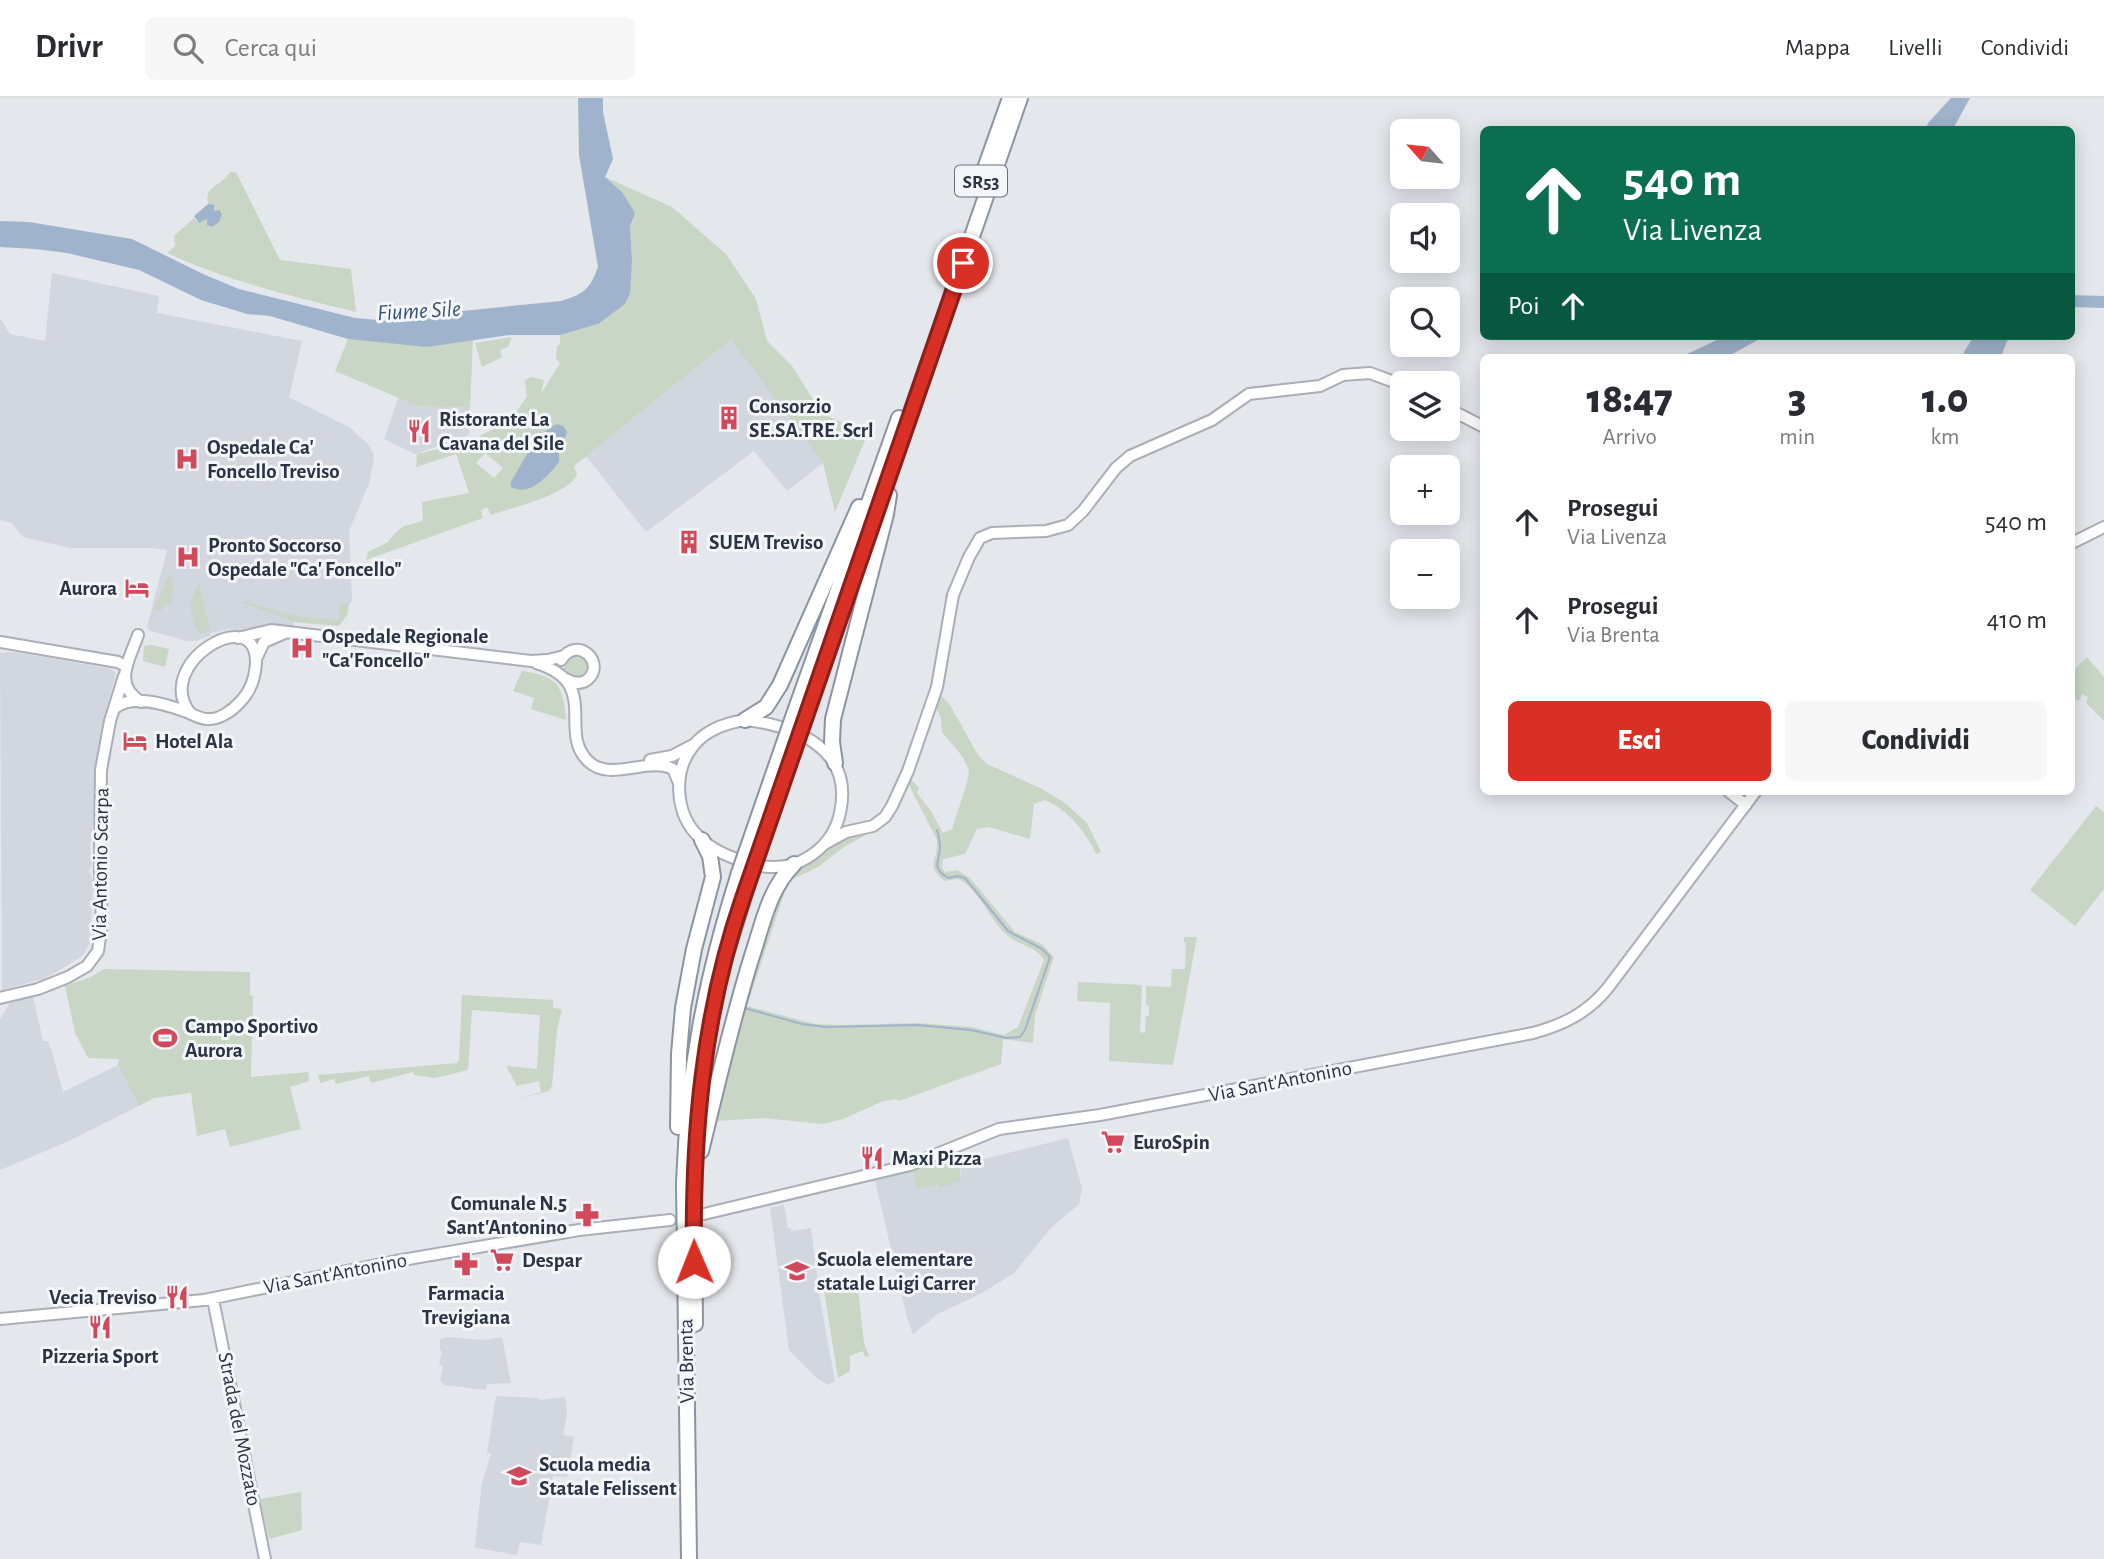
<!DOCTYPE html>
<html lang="it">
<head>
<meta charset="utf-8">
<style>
  body { margin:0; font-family:"Alegreya Sans",sans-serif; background:#f7f7f7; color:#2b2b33; height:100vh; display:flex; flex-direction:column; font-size:26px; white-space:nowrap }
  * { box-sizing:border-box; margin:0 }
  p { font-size:23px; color:#7c7c81 }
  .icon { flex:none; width:38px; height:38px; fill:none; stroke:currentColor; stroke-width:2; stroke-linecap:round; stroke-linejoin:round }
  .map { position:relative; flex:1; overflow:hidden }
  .drawer { position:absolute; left:1480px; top:256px; width:595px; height:441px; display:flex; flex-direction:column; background:#fff; border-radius:10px; box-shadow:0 4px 18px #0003 }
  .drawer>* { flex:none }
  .hud { position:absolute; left:1480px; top:28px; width:595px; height:214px; border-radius:10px; box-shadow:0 4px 18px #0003; background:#0b6e4f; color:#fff; overflow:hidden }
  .needle { width:46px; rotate:297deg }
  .tools { position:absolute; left:1390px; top:21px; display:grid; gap:14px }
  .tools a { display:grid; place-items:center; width:70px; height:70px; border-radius:10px; background:#fff; box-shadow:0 4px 18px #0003; font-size:35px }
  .pin { position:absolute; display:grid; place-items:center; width:60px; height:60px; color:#fff; margin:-30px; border:4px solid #fff; border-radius:50%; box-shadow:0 2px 7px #0007 }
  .me { position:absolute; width:77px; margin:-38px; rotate:359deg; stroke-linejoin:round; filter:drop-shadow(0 0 5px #0008) }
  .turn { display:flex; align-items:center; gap:24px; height:147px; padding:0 28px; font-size:32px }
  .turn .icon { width:91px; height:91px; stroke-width:2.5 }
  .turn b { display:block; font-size:49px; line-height:60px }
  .then { display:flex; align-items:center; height:66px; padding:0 28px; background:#0003; gap:14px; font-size:26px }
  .eta { display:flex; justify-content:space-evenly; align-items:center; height:119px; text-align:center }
  .eta b { font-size:42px; font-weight:800; line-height:49px }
  .cta { display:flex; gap:14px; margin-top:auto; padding:14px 28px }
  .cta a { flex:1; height:80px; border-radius:10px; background:#d93025; color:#fff; font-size:28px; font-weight:800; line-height:80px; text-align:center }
  .cta a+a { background:#f7f7f7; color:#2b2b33 }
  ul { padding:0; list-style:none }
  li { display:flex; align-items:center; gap:21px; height:98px; padding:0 28px }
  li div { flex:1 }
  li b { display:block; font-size:26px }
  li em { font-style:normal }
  header { display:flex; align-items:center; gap:42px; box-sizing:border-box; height:98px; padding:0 35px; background:#fff; border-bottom:2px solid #e1e1e2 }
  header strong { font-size:33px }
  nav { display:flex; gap:38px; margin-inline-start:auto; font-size:24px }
  .search { width:490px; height:63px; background:#f7f7f7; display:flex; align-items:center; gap:18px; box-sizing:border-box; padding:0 24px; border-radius:10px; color:#7c7c81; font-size:26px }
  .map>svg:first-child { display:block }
</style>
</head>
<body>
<header>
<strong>Drivr</strong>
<div class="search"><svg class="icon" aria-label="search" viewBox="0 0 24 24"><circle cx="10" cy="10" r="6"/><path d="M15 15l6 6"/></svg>Cerca qui</div>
<nav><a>Mappa</a><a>Livelli</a><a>Condividi</a></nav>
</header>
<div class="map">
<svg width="2104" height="1461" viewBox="0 0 2104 1461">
  <rect width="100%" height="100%" fill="#e4e7ec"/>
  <path fill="#d2d6de" d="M 52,175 L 159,198 L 157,215 L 302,243 L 289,299 L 349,329 L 369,347 L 374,357 L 370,383 L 349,433 L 352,503 L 349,506 L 347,517 L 340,527 L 294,524 L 293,529 L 271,527 L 250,534 L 229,531 L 211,535 L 210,538 L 197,543 L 187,543 L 151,533 L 147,529 L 167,452 L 151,450 L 70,450 L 23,439 L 12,425 L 0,422 L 0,220 L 10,236 L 45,243 Z
    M 732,240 L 823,365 L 787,393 L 754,353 L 646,434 L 586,358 Z
    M 399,298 L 418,308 L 470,310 L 469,337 L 415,356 L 384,341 Z
    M 15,554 L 112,571 L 116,576 L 103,622 L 94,675 L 95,708 L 90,750 L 92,766 L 89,773 L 93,783 L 90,845 L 82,858 L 63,870 L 46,880 L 2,892 L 0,555 Z
    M 30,898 L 33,898 L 43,943 L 48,943 L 52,954 L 63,994 L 118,967 L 139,1008 L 67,1044 L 0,1072 L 0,922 L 10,904 Z
    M 1068,1040 L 1082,1090 L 1079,1106 L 1051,1130 L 1014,1175 L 982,1195 L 938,1216 L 913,1236 L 907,1220 L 875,1082 L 913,1073 L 917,1090 L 937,1086 L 938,1090 L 961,1079 L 960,1067 Z
    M 784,1107 L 788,1130 L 791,1130 L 792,1133 L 811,1130 L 820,1201 L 835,1283 L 828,1287 L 817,1280 L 789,1252 L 770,1110 Z
    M 450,1239 L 482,1242 L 502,1239 L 511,1285 L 487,1286 L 486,1292 L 444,1287 L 440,1282 L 443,1269 L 439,1266 L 442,1254 L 440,1252 L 440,1241 Z
    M 496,1298 L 539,1300 L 540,1302 L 565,1299 L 567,1315 L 563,1337 L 574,1339 L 567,1379 L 553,1378 L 541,1447 L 520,1444 L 517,1457 L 476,1450 L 475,1447 L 482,1385 L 491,1356 L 487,1355 Z"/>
  <path fill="#c9d6c5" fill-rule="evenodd" d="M 230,74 L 236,74 L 280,162 L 351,171 L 356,214 C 291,198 228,183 167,155 L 175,148 L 174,138 L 194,120 L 199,125 L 207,121 L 212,129 L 219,124 L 222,113 L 214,113 L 216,108 L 209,107 C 201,89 224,87 230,74 Z
    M 605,79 L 672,109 L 726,156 L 756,201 L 767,243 L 792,268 L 822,316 L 868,335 L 835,414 L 823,365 L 731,241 L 574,368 L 577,377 C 565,398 514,409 491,417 L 487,409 L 481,412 L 483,420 L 366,462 L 368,454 L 388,444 L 395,435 L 404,428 L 423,423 L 422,404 L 469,395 L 456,356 L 416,369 L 417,356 L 477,342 L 481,337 L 496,330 L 502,320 L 515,315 L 527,299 L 525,282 L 531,279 L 544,282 L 541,296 L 560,265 L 556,261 L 557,248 L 560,246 L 560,237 L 598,226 L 632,161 L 630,129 L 633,123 L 622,94 ZM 485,355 L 503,370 L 494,380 L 476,365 Z
    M 512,239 L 508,249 L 500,252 L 502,259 L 482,269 L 475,245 Z
    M 348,241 L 397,245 L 473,241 L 470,310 L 418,308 L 335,273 Z
    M 170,475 L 173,487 L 171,506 L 164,505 L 162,513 L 154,511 Z
    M 202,483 L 200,491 L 210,532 L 200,536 C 188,518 187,500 202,483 Z
    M 244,503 L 295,518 L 339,522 L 340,505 L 349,506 L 347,517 L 338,528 L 294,524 L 244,505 Z
    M 151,547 L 169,551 L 165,569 L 143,563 L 144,548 Z
    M564 569a12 12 0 1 1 24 0a12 12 0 1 1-24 0Z
    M 2087,559 L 2104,579 L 2104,623 L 2086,605 L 2088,599 L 2082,596 L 2079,603 L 2072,599 L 2072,574 Z
    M 522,573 C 558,578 563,587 566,622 L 531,611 L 534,600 L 513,593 Z
    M 939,595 L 950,607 L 978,657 L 987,666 L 1042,691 L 1065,705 L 1087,725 L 1101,754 L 1096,756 C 1086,734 1068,712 1045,702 L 1034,706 L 1030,741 L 989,729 L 977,731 L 965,756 L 943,761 L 942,770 L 945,774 L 957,772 L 970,780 L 1015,834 L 1042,846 L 1054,859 L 1035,917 L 1033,945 L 1003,941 L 1001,966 L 899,1003 L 895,1001 L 881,1004 L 843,1021 L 823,1026 L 764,1020 L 714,1023 L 742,912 L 776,793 L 793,774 L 819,760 L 841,739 L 866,737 L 844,749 L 818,769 L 791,782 L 787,787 L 747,908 L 815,926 L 843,927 L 918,925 L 971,929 L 1004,937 L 1018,929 L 1044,862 C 1037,848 1019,848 1007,837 C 990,822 982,798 964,784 L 958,781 L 945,783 C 924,767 939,762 937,742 L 908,685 L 910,680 L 919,690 L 917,695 L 931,713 L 943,735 L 952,731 L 967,685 L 969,672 L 962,658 L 942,634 L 941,620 L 935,609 Z
    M 2096,708 L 2104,714 L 2104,791 L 2075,828 L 2030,792 Z
    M 1184,839 L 1197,839 L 1173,967 L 1109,963 L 1110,905 L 1077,903 L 1078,884 L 1142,887 L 1140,934 L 1145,935 L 1146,918 L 1149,918 L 1149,908 L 1146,907 L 1146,888 L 1171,889 L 1172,871 L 1185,871 L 1186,845 L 1184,844 Z
    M 104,871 L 250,874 L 250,897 L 253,898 L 251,979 L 308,974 L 309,983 L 290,989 L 301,1031 L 230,1049 L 225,1031 L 197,1038 L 191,995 L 154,1000 L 139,1008 L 118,967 L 119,961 L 88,960 L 75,935 L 65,888 L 91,879 Z
    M 462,897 L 553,902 L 553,910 L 562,911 L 557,932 L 552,988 L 549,993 L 518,1001 L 541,994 L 539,983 L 517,988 L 507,970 L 507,968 L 537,971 L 540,917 L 472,912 L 468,972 L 435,980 L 414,977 L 413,974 L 371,985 L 369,978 L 336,986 L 334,981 L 320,985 L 318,977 L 457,965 L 459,962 Z
    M 955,1055 L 960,1067 L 960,1083 L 939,1090 L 937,1086 L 917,1091 L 913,1073 Z
    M 857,1181 L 864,1245 L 869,1258 L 865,1259 L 863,1253 L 850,1258 L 850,1273 L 838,1280 L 823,1186 Z
    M 301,1394 L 302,1432 L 269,1441 L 260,1401 Z"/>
  <path fill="#9fb4cc" d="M 578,0 L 603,0 L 603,14 L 613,61 L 605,79 L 622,94 L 635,115 L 630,129 L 632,161 L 630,195 L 625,206 L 598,226 L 560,237 L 509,237 L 427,249 L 348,241 L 270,218 L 247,216 L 201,202 L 139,172 L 67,155 L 35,151 L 0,149 L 0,123 L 29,124 L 132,141 L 203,176 L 239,191 L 355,220 L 389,223 L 432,216 L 561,203 C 583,196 590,192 598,169 L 579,57 Z
    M 1951,0 L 1970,0 L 1953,31 L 1926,31 L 1928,25 Z
    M 208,106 L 215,107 L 214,113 L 220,112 L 222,116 L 219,124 L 212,129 L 207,127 L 207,121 L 199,125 L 194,118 Z
    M 1725,238 L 1765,238 L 1727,259 L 1681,259 Z
    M 1974,238 L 2013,238 L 2007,243 L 2001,259 L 1964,259 L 1964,254 Z
    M 557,326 L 563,328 L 567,334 L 559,356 L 559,364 C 548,378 530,399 511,389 L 511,384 C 522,366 536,334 557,326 Z"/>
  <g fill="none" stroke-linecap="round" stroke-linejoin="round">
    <path stroke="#9fb4cc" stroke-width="2" d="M 744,910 L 802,926 L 826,929 L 918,927 L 971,932 L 1006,940 L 1020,939 L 1025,932 L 1050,859 L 1042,851 L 1008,833 L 965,780 L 957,778 L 948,780 C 930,769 940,764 940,749 C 940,743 938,737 937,732"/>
    <path stroke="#9fb4cc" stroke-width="12" d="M 2072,203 L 2104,204"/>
    <g stroke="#a9aeb7" stroke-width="14">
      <path id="secondary" d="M 1447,310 L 1484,329
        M 2072,445 L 2104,429
        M 138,537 C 130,561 112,586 141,604
        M 238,540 L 271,532 L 531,563 L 548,562 L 564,558
        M 0,544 L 118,564 L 125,568
        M 256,561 L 264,544 L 285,535
        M 561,562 C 578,536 607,566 587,582 C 580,587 573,585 566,581
        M 536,565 C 602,585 557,633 588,663 C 610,685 648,658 673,671 L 679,685
        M 115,610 C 133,595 168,607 187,614 C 194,617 200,621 207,621 C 219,622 232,613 240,604 C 250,594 255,580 256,565 C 257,502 150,567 191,616
        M 745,622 C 798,628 854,652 840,715 C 836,734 824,750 807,760 C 787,772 766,771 745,764 C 729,759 711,751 699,739 C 675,716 672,673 694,647 C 707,631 726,625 745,622 Z
        M 650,662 L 672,658 L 693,647
        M 1728,693 L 1746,707
        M 826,745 L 846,734 L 873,728 L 885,719 L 892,708 L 908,673 L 937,589 L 953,497 L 969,459 L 980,440 L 992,435 L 1046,433 L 1068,427 L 1083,413 L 1116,370 L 1130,358 L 1212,322 L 1249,296 L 1320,288 L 1343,277 L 1370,275 L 1402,287
        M 0,900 L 38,891 L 68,879 L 87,868 L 98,853 L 102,824 L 100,772 L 101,672 L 110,623 L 124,578
        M 704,1116 L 910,1067 L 999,1031 L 1100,1017 L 1533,935 C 1563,927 1587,915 1607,891 L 1756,693
        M 213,1201 L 265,1461
        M 0,1221 L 204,1202 L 396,1163 L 579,1132 L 670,1122"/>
    </g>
    <g stroke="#8b94a3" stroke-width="18">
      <path id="highway" d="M 983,76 L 1010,0
        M 793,619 L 899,320
        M 745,622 L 766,609 L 780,587 L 859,409
        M 804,623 L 1020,0
        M 835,665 L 832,644 L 833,621 L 886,416 L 889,397
        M 719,878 L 750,779
        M 678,1029 L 679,956 L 683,910 L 694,851 L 713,779 L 710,758 L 702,742
        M 701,1053 C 717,988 732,922 752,858 C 763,825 769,791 794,766
        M 694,1072 L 703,966 L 712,911
        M 694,1124 L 695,1226
        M 689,1461 L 684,1085 C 688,972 705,883 739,775"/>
    </g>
    <use href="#secondary" stroke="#fff" stroke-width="10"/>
    <use href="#highway" stroke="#fff" stroke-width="14"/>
    <g stroke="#8b94a3" stroke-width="18" stroke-linecap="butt">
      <path id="highway-bridge" d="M 739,775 L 793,619
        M 750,779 L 804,623"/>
    </g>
    <use href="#highway-bridge" stroke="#fff" stroke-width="14"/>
  </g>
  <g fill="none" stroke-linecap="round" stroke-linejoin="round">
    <g stroke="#8d1f18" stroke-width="18">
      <path id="route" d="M 694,1164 C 692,1040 702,919 743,800 L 963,165"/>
    </g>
    <use href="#route" stroke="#d93025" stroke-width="12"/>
  </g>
  <defs>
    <g id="building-bare" transform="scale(1.89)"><path d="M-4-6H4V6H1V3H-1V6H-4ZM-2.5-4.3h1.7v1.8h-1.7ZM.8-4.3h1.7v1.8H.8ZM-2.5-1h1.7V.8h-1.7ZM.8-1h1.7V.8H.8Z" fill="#d1495b" stroke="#f4f6f9" stroke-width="2.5" paint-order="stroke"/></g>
    <g id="restaurant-bare" transform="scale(1.89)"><path d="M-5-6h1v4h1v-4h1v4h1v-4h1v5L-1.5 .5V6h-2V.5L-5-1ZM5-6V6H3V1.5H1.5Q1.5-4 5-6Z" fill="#d1495b" stroke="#f4f6f9" stroke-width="2.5" paint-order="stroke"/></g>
    <g id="hospital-bare" transform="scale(1.89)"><path d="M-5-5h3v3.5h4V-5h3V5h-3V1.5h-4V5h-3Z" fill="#d1495b" stroke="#f4f6f9" stroke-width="2.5" paint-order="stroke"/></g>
    <g id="hotel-bare" transform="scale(1.89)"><path d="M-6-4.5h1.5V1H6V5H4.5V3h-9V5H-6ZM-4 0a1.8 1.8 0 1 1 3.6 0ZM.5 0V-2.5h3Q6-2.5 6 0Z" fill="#d1495b" stroke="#f4f6f9" stroke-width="2.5" paint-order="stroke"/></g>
    <g id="stadium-bare" transform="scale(1.89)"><path d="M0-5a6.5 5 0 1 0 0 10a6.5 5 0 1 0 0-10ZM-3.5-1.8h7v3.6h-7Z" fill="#d1495b" stroke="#f4f6f9" stroke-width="2.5" paint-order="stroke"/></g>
    <g id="supermarket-bare" transform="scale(1.89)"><path d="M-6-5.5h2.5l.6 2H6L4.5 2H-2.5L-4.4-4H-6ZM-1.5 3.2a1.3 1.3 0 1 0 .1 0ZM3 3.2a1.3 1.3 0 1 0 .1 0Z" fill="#d1495b" stroke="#f4f6f9" stroke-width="2.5" paint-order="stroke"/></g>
    <g id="pharmacy-bare" transform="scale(1.89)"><path d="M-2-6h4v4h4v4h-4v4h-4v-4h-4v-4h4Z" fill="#d1495b" stroke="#f4f6f9" stroke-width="2.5" paint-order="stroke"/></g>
    <g id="school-bare" transform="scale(1.89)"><path d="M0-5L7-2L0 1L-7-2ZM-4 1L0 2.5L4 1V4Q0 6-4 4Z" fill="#d1495b" stroke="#f4f6f9" stroke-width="2.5" paint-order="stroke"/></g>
  </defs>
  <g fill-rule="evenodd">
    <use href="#building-bare" x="729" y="320"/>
    <use href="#restaurant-bare" x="419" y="333"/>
    <use href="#hospital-bare" x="187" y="361"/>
    <use href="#building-bare" x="689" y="444"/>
    <use href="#hospital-bare" x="188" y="459"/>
    <use href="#hotel-bare" x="137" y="490"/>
    <use href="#hospital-bare" x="302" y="550"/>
    <use href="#hotel-bare" x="135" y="643"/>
    <use href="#stadium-bare" x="165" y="940"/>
    <use href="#supermarket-bare" x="1113" y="1044"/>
    <use href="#restaurant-bare" x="872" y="1060"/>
    <use href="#pharmacy-bare" x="587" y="1117"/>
    <use href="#supermarket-bare" x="502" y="1162"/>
    <use href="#pharmacy-bare" x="466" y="1166"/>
    <use href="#school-bare" x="797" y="1173"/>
    <use href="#restaurant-bare" x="177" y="1199"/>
    <use href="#restaurant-bare" x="100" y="1229"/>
    <use href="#school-bare" x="519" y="1378"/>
  </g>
  <g text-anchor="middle" stroke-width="6" stroke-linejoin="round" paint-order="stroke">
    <rect fill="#f4f6f9" stroke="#676e7b" stroke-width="2" x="955" y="67.5" width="52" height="31" rx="5"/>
    <g font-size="19" font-weight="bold" fill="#2b3445">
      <text x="981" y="90">SR53</text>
    </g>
    <g font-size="21" font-weight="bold" fill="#2b3445" stroke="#f4f6f9" text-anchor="start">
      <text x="749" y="315">Consorzio<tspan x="749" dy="24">SE.SA.TRE. Scrl</tspan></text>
      <text x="439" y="328">Ristorante La<tspan x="439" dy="24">Cavana del Sile</tspan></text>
      <text x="207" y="356">Ospedale Ca'<tspan x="207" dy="24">Foncello Treviso</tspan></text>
      <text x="709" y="451">SUEM Treviso</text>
      <text x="208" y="454">Pronto Soccorso<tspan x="208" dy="24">Ospedale "Ca' Foncello"</tspan></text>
      <text x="117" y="497" text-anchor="end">Aurora</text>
      <text x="322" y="545">Ospedale Regionale<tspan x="322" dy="24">"Ca'Foncello"</tspan></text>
      <text x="155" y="650">Hotel Ala</text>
      <text x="185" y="935">Campo Sportivo<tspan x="185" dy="24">Aurora</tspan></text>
      <text x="1133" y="1051">EuroSpin</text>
      <text x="892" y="1067">Maxi Pizza</text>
      <text x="567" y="1112" text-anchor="end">Comunale N.5<tspan x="567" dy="24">Sant'Antonino</tspan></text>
      <text x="817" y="1168">Scuola elementare<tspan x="817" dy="24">statale Luigi Carrer</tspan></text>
      <text x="522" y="1169">Despar</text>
      <text x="466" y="1202" text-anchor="middle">Farmacia<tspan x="466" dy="24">Trevigiana</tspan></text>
      <text x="157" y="1206" text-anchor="end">Vecia Treviso</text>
      <text x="100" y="1265" text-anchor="middle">Pizzeria Sport</text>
      <text x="539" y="1373">Scuola media<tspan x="539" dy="24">Statale Felissent</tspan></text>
    </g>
    <g font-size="21" fill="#2b3445" stroke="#f4f6f9">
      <text transform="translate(100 766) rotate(-89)" y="7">Via Antonio Scarpa</text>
      <text transform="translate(1280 983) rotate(-11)" y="7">Via Sant'Antonino</text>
      <text transform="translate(335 1175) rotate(-11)" y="7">Via Sant'Antonino</text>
      <text transform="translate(686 1263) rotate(-91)" y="7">Via Brenta</text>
      <text transform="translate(240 1331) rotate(79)" y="7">Strada del Mozzato</text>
    </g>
    <g font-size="23" font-style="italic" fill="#34527a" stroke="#f4f6f9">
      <text transform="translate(419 212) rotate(-3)" y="8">Fiume Sile</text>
    </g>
  </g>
</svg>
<div class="tools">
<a><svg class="needle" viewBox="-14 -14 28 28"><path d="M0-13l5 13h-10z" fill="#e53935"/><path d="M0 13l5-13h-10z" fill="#7c7c81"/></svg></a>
<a><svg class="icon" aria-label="sound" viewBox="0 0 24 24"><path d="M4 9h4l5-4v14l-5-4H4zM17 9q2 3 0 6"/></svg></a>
<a><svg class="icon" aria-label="search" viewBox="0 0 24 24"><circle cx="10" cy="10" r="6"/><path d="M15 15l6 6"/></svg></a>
<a><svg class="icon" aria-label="layers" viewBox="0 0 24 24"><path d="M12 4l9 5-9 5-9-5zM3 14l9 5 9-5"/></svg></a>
<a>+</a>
<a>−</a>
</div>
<div class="pin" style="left:963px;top:165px;background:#d93025"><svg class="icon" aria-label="arrive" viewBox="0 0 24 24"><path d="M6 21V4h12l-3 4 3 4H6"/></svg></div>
<svg class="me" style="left:694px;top:1164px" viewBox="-20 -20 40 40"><circle r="19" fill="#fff"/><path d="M0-13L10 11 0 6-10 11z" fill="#d93025"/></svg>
<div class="hud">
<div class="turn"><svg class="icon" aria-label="ahead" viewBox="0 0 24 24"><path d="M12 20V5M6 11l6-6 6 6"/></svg><div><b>540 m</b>Via Livenza</div></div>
<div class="then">Poi<svg class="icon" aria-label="ahead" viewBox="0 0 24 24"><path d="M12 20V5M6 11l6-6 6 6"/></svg></div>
</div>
<section class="drawer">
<div class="eta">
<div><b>18:47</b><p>Arrivo</p></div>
<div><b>3</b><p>min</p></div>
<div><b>1.0</b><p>km</p></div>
</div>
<ul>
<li><svg class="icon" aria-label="ahead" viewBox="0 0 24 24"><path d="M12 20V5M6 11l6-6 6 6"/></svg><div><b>Prosegui</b><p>Via Livenza</p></div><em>540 m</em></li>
<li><svg class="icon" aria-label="ahead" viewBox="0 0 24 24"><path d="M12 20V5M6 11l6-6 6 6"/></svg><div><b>Prosegui</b><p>Via Brenta</p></div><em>410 m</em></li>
</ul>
<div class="cta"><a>Esci</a><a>Condividi</a></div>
</section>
</div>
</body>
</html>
